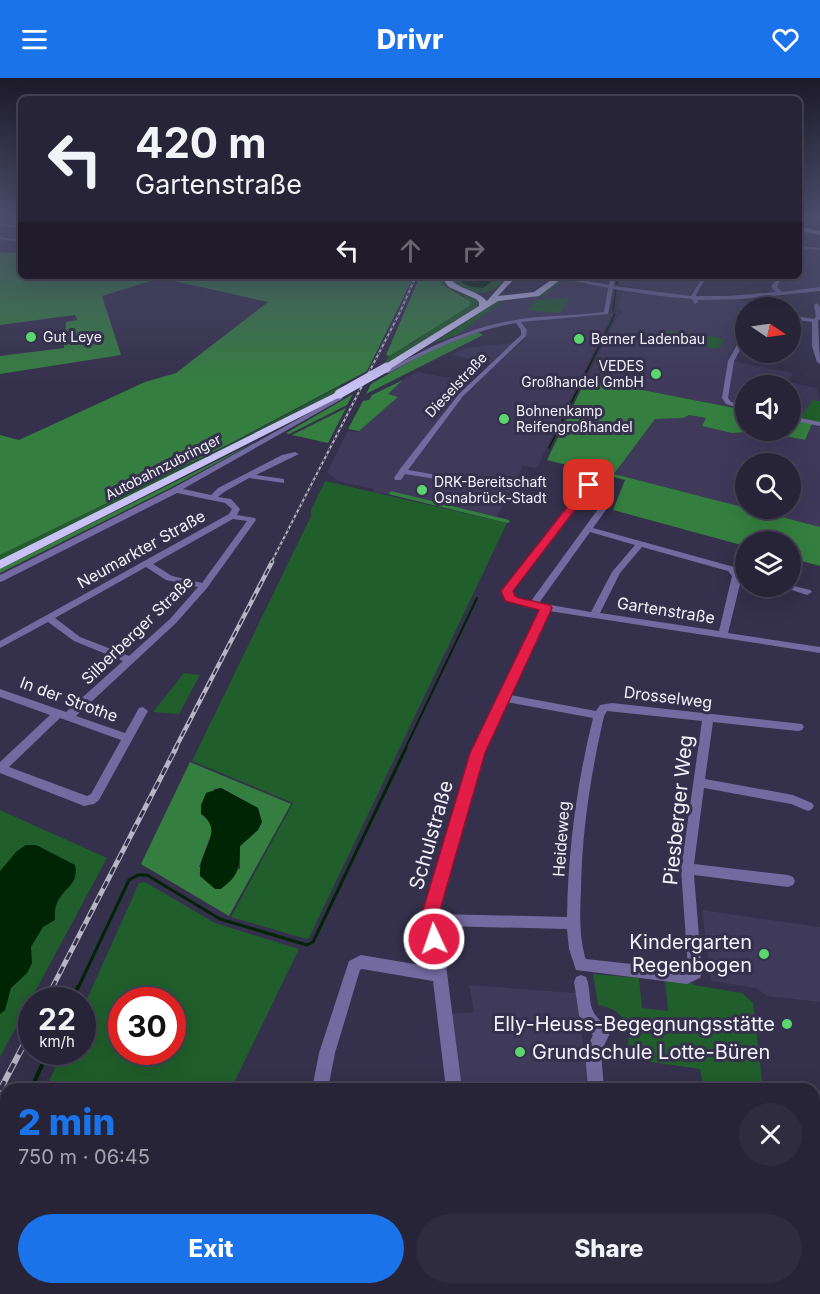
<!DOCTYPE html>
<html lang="en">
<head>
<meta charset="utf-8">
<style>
  body { margin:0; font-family:Inter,sans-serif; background:#302c40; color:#f1f3f6; height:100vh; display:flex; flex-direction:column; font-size:22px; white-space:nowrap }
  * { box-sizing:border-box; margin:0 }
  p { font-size:20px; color:#a5a4ae }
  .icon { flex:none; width:33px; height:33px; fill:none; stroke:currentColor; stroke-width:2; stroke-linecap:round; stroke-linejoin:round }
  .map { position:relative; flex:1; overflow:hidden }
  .sheet { position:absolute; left:0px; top:1005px; width:820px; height:212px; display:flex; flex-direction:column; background:#282438; border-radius:18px 18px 0 0; box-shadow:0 6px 24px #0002,0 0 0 2px #444153 }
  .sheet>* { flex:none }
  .hud { position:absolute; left:18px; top:18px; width:784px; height:183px; border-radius:9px; box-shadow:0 6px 24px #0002,0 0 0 2px #444153; background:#282438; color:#f1f3f6; overflow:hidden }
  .needle { width:39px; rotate:103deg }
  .buttons { position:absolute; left:735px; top:219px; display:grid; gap:12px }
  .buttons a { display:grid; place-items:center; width:66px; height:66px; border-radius:50%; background:#282438; box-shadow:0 6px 24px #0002,0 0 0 2px #444153; font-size:30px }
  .speed { position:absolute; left:18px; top:909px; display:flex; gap:12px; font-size:30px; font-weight:700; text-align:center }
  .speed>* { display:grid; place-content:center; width:78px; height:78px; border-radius:50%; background:#282438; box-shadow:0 6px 24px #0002,0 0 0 2px #444153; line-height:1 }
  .speed small { font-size:15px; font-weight:400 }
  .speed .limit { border:9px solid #d22; background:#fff; color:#111 }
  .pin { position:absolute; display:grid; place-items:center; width:51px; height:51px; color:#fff; margin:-26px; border-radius:12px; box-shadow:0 3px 9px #0006 }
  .me { position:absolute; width:66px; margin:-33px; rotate:357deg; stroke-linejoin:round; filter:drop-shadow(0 0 4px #0008) }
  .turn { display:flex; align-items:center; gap:21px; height:126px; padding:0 18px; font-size:27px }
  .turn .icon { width:78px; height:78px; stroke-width:2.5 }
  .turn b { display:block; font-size:42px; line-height:51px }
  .lanes { display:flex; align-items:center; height:57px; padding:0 18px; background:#0003; justify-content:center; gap:30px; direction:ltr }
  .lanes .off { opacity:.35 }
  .round { display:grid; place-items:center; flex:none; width:63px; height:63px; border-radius:32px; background:#302c40 }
  .summary { display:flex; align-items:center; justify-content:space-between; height:102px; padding:0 18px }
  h1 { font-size:36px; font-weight:800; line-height:45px; color:#1a73e8 }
  .action { display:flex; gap:12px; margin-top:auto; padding:12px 18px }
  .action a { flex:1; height:69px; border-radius:36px; background:#1a73e8; color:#fff; font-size:24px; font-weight:800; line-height:69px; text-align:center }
  .action a+a { background:#302c40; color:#f1f3f6 }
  header { display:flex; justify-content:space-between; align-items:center; height:78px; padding:0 18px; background:#1a73e8; color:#fff; font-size:27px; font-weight:800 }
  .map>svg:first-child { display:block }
</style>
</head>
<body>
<header><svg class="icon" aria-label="menu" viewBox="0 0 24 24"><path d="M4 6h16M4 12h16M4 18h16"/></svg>Drivr<svg class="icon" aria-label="heart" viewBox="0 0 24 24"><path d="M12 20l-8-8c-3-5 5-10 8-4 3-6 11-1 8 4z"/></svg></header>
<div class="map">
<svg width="820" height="1216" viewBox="0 0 820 1216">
  <rect width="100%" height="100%" fill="#35304b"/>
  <path fill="#3f395a" d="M 800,170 L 820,171 L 820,209 L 770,215 L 776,201 L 765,198 L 800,198 Z
    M 620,198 L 703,198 L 689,218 L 619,207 Z
    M 562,203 L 607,209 L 604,234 L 605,236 L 612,236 L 537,390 L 523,388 L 497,439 L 391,413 L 388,416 L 373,414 L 374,411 L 338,403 L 327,395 L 348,353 L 358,354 L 398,319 L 387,317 L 403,302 L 417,294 L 476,305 L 524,262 L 527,253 L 523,245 L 517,241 L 459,256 L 504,222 L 544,218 Z
    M 623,213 L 689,221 L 740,221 L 747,223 L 738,262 L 727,282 L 793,295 L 787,304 L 817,310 L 820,323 L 820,449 L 747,431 L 790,430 L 790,386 L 746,386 L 745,430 L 614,396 L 655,341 L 683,340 L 689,337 L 707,340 L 702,348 L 732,355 L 760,353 L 805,362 L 791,341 L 790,308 L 746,308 L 745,332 L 586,301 L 617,239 L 623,234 L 617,230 Z
    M 513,265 L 490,285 L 452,277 L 465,270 Z
    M 702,832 L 820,849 L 820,924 L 767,918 L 756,910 L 711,903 Z
    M 469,907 L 576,915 L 590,1011 L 461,1011 L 450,936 L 474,934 Z"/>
  <path fill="#205e2b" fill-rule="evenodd" d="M 438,198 L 441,198 C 446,212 464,215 477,220 L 480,225 L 477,229 L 383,288 L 389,278 L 417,262 L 465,218 L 441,206 Z
    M 446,198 L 508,198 C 490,223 466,218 446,198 Z
    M 562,202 L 607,209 L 562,203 L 544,218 L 504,222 L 459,256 L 434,265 L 499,222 L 532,218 Z
    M 570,220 L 560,235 L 528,232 L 535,222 Z
    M 679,253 L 721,260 L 723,263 L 718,271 L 657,259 L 661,255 Z
    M 339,309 L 346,309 L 0,483 L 0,477 L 229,367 Z
    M 812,322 L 820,323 L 820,345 L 791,338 L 791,335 L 804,335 Z
    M 325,403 L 507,445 L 309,860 L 306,861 L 231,839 L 293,725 L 192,683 L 311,438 L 311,432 Z
    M 184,595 L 200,597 L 179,636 L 153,634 Z
    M 0,732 L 107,780 L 0,979 Z
    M 145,804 L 215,845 L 299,871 L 231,1011 L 45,1011 L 63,974 L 82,974 L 83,930 L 139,805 ZM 122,922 L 172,922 L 172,974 L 122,974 Z
    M 593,896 L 639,900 L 642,930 L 668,933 L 665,902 L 688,903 L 694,907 L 742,915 L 753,925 L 763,1011 L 742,1011 L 703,1006 L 700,991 L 617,979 L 628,969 C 630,946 623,931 598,927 Z
    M 6,1134 L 6,1210 L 135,1211 L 132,1216 L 0,1216 L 0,1141 Z
    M 159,1210 L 337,1211 L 336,1216 L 157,1216 Z"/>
  <path fill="#347f3f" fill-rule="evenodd" d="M 0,174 L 21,175 L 21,198 L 414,198 L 367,293 L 229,366 L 0,477 L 0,357 L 19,362 L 145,304 L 176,295 L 268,224 L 160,200 L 102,218 L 121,277 L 0,296 L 0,278 L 64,270 L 66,244 L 77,242 L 75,237 L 0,247 Z
    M 420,198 L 438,198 L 441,206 L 470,223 L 469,228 L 401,271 L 389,278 L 386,277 Z
    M 478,254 L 483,257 L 366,316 L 371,306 L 432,271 Z
    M 586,301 L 745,332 L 746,352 L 790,352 L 791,341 L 812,346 L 805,362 L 760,353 L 732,355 L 702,348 L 706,340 L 689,337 L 683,340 L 655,341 L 614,396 L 820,449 L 820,488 L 791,480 L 790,464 L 746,464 L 745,468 L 613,432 L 625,402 L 547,382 Z
    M 403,302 L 388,316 L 398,319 L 359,353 L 348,351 L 363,323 L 369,322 L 372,317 Z
    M 353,316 L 347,327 L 289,356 L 286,355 Z
    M 346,330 L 328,365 L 292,357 Z
    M 257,363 L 170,410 L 0,495 L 0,491 Z
    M 391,413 L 509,442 L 510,444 L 507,445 L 388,416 Z
    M 190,684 L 291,726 L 229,838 L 141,786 ZM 221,710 L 258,730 L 258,752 L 240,768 L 240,791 L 199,789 L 213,751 L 211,744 L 214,711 Z"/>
  <path fill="#002505" d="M 458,198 L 499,198 L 483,210 C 473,209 461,209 458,198 Z
    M 221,710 L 258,730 L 262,744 L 258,752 L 240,768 C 239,791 240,796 221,811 L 215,811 L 200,798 C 198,772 226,754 201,736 L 201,727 L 206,715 Z
    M 26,767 L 36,767 L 75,787 C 81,812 52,810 55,842 L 43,849 L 31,869 L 32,885 L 27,895 L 11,910 L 5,932 L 0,936 L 0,793 L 17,773 Z"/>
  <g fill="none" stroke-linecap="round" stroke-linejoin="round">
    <path stroke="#002505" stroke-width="1.5" d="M 617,206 L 618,198
      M 613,233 L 616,211
      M 549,370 L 615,236"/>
    <path stroke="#002505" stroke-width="2" d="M 405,671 L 477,520"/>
    <path stroke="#002505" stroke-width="3" d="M 78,910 L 129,802 L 138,797 L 147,797 L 220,841 L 307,867 L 313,864 L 406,670"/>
    <path stroke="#002505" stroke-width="4" d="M 72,922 L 78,909
      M 31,1011 L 48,974
      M 0,1103 L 6,1078"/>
    <path fill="#736a9f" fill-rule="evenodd" d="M 0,146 L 21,148 L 21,150 L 0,148 Z
      M 0,159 L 21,162 L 21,164 L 0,161 Z
      M 800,168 L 820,170 L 820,172 L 800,170 Z
      M 549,198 L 560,198 L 609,207 L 611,198 L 615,198 L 614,208 L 691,218 L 703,198 L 707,198 L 696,217 L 696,218 L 727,218 L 776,214 L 771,209 L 779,198 L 783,198 L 777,209 L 782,214 L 820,209 L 820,213 L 743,221 L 697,222 L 698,224 L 695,226 L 692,221 L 660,218 L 613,211 L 608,236 L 521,244 L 527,252 L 526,258 L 463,318 L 408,392 L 448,399 L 448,403 L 405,396 L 401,402 L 395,402 L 394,400 L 400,391 L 459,316 L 521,257 L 521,252 L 516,245 C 470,253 429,273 389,295 L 385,295 L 385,293 C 428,269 472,248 521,241 C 548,237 576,238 604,234 L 608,210 Z
      M 817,225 L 820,229 L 820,241 L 818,243 L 820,286 L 817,284 L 812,268 L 812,244 L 790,241 L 790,237 L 814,241 L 816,239 L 814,227 Z
      M 746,243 L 745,263 L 734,283 L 728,320 L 731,324 L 746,328 L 746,332 L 726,326 L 722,320 L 728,283 L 739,263 L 743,245 Z
      M 340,318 L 343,320 L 342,321 L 183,411 L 211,417 L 218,410 L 282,377 L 295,374 L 299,376 L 256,397 L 284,401 L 284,405 L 249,400 L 224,414 L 218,419 L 231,421 L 240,431 L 237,437 L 255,440 L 256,442 L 207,510 L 176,545 L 76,638 L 125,655 L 139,630 L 143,629 L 148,633 L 99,722 L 94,726 L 84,728 L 0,695 L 0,684 L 50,637 L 0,619 L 0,611 L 66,634 L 123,583 L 74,563 L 48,544 L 0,570 L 0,563 L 229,436 L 232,431 L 225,425 L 177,415 L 3,503 L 0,504 L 0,497 L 173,410 ZM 233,441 L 247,443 L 202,505 L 172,498 L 153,486 ZM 146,489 L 166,502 L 198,509 L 170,541 L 129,578 L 80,559 L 55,540 ZM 60,640 L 121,662 L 91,716 L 87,718 L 9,689 Z
      M 790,338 L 820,344 L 820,348 L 790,342 Z
      M 580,393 L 596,396 L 600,398 L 512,513 L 513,518 L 531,523 L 601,427 L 604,427 L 608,429 L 593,450 L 734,489 L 740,496 L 746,497 L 746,503 L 741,502 L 728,555 L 820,569 L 820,575 L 549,533 L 510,617 L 596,633 L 600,627 L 612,625 L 802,646 L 804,649 L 802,652 L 798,653 L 713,644 L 705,701 L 793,717 L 812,725 L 814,728 L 812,731 L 808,733 L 791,726 L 704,710 L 694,786 L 788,797 L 793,799 L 795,803 L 793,807 L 788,809 L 694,797 L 702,895 L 700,900 L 687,906 L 576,892 L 569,871 L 567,851 L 441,848 L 462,1011 L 446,1011 L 433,903 L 362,891 L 360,892 L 335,975 L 328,1011 L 312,1011 L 319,975 L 349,883 L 361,877 L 432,889 L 427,847 L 424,842 L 426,838 L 425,832 L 471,675 L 541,531 L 506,522 L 502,513 L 584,408 L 571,403 ZM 585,398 L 591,399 L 587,404 L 580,402 ZM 590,454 L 635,467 L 612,494 L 591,534 L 539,525 ZM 642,469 L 728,493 L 732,498 L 719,553 L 600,535 L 620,495 ZM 507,624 L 593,640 C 577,705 568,771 567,839 L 439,836 L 439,832 L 483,675 ZM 607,633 L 702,643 L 681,791 L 688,891 L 686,892 L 586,881 L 585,879 C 579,857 580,834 581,811 C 582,752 591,695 604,638 Z
      M 790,507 L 810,512 L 812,514 L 807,517 L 780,508 L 790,508 Z
      M 581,897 L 586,899 C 591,910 588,925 594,935 C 598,942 606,947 610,955 L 601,974 L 604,1011 L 588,1011 L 585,974 L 593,957 L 581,942 L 579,937 L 574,904 L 576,899 Z
      M 814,1086 L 820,1087 L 820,1105 L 814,1103 Z
      M 336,1210 L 354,1210 L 353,1216 L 335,1216 Z
      M 462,1210 L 480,1210 L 480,1216 L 462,1216 Z
      M 684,1210 L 702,1210 L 703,1216 L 685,1216 Z"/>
    <path fill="#c8c1f5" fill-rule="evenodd" d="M 800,149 L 820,153 L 820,157 L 800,153 Z
      M 440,198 L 448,198 C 457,212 476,211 487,223 L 509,198 L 517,198 L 498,218 L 534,214 L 557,198 L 564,199 L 539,218 L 498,223 L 390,291 L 384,291 L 384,287 L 479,228 L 479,224 L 476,221 L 449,209 Z
      M 339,313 L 344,316 L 342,318 L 0,491 L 0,482 Z"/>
    <g stroke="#b7b5c4" stroke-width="2">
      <path id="rail-far3" d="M 271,485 L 400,234 L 416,198"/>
    </g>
    <g stroke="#b7b5c4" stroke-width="4.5">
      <path id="rail-far2" d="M 175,671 L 272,484"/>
    </g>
    <g stroke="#b7b5c4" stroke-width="5">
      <path id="rail-far1" d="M 52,910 L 176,670"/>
    </g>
    <g stroke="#b7b5c4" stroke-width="6">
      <path id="rail" d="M 46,922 L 53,909
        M 0,1012 L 32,951"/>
    </g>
    <use href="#rail-far3" stroke="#35304b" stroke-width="1.5" stroke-dasharray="3" stroke-linecap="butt"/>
    <use href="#rail-far2" stroke="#35304b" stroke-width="2" stroke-dasharray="7" stroke-linecap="butt"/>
    <use href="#rail-far1" stroke="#35304b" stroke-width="3" stroke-dasharray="8" stroke-linecap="butt"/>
    <use href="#rail" stroke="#35304b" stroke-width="4" stroke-dasharray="10" stroke-linecap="butt"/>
    <path stroke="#c8c1f5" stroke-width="9" d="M 339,316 L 387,289"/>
  </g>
  <linearGradient id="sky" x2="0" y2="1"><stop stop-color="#1d1a29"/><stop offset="0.45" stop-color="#4b4e6c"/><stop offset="1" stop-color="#4b4e6c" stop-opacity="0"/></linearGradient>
  <rect width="820" height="309" fill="url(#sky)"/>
  <path fill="#e11d48" stroke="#92132f" stroke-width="1.5" d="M 586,405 L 594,407 L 513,513 L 515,518 L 519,520 L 550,527 L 552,530 L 485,675 L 440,832 L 443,861 L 440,866 L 434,869 L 427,866 L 424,861 L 423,832 L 470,675 L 539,532 L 505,523 L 501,513 Z"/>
  <g fill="#5bd56e" stroke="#35304b" stroke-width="2">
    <circle cx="31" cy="259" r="6"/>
    <circle cx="579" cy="261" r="6"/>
    <circle cx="656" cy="296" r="6"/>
    <circle cx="504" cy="341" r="6"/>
    <circle cx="422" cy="412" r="6"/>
    <circle cx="764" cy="876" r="6"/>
    <circle cx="787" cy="946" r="6"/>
    <circle cx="520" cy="974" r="6"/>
  </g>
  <g text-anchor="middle" stroke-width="6" stroke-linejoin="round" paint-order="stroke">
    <g font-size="14" fill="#f3f2fc" stroke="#35304b" text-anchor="start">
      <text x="43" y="264">Gut Leye</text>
      <text x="591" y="266">Berner Ladenbau</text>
      <text x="644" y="293" text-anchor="end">VEDES<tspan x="644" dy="16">Großhandel GmbH</tspan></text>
      <text x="516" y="338">Bohnenkamp<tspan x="516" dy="16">Reifengroßhandel</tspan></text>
      <text x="434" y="409">DRK-Bereitschaft<tspan x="434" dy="16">Osnabrück-Stadt</tspan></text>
    </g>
    <g font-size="14" fill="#f3f2fc" stroke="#35304b">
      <text transform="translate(456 307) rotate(-47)" y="5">Dieselstraße</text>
      <text transform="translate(163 389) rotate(-27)" y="5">Autobahnzubringer</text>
    </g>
    <g font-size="16" fill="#f3f2fc" stroke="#35304b">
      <text transform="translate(141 471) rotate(-29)" y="6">Neumarkter Straße</text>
      <text transform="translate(666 532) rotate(9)" y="6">Gartenstraße</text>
      <text transform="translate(137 552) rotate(-44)" y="6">Silberberger Straße</text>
      <text transform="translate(668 619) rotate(7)" y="6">Drosselweg</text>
      <text transform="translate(69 621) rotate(20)" y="6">In der Strothe</text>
      <text transform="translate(561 761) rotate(-86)" y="6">Heideweg</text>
    </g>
    <g font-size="20" fill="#f3f2fc" stroke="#35304b">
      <text transform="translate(678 732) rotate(-84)" y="7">Piesberger Weg</text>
      <text transform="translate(431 757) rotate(-74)" y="7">Schulstraße</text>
    </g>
    <g font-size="20" fill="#f3f2fc" stroke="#35304b" text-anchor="end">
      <text x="752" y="871">Kindergarten<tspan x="752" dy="23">Regenbogen</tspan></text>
      <text x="775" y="953">Elly-Heuss-Begegnungsstätte</text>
      <text x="532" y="981" text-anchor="start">Grundschule Lotte-Büren</text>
    </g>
  </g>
</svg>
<div class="buttons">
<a><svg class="needle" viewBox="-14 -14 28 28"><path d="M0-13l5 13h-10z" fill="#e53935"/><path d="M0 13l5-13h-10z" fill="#a5a4ae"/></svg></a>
<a><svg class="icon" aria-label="sound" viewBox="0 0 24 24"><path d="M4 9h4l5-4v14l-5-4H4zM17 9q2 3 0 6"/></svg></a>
<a><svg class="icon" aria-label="search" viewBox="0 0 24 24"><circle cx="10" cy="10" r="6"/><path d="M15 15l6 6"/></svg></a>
<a><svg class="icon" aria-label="layers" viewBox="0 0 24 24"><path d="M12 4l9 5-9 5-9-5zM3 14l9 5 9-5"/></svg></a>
</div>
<div class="speed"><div>22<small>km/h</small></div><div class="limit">30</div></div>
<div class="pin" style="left:589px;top:407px;background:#d93025"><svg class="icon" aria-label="arrive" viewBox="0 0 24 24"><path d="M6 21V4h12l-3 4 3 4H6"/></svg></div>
<svg class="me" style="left:434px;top:861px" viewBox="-20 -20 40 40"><circle r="17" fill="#e11d48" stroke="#fff" stroke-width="3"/><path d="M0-11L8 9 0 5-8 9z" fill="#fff"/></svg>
<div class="hud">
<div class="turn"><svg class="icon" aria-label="left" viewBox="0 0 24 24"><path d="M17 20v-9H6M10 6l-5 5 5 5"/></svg><div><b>420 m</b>Gartenstraße</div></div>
<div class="lanes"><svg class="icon" aria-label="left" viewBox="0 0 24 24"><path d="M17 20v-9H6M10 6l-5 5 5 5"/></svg><svg class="icon off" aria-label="ahead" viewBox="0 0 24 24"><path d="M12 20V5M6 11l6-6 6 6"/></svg><svg class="icon off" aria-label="right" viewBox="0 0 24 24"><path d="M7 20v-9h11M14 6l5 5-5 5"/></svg></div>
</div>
<section class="sheet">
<div class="summary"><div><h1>2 min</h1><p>750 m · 06:45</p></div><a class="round"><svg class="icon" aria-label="close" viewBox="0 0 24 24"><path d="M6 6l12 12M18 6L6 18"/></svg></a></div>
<div class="action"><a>Exit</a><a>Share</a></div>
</section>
</div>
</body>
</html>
